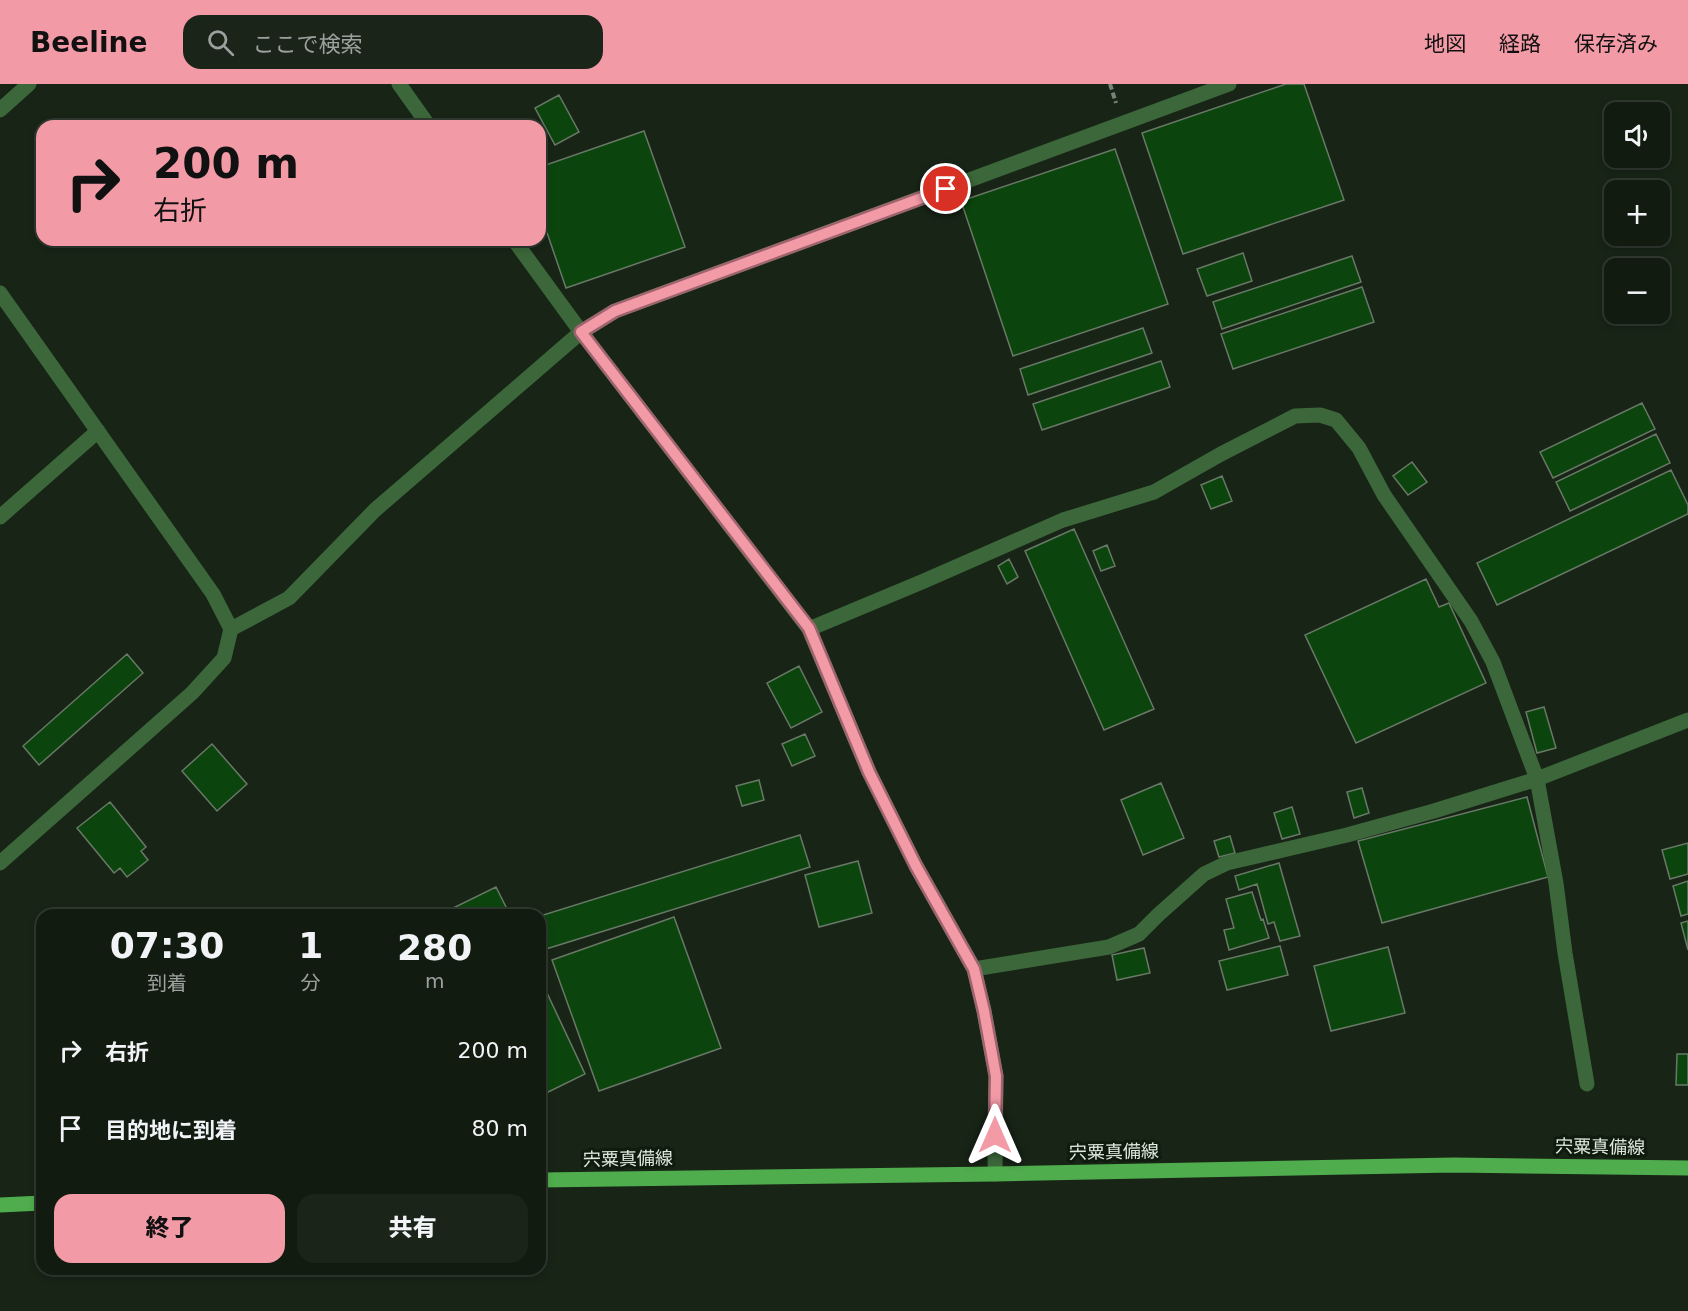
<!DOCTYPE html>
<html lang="ja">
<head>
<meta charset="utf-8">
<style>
  body { margin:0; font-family:"DejaVu Sans","Noto Sans JP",sans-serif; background:#1a2419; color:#f1f3f6; height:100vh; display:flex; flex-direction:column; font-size:22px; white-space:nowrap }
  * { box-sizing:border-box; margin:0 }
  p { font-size:20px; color:#9ca19f }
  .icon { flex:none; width:33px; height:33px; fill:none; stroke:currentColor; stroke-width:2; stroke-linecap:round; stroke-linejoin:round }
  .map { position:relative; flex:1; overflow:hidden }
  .panel { position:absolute; left:36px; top:825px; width:510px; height:366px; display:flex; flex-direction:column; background:#111b10; border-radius:18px; box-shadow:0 3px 9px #0003,0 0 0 2px #303930 }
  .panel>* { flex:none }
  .guide { position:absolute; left:36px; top:36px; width:510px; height:126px; border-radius:18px; box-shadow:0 3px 9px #0003,0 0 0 2px #303930; background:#f39aa7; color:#111; overflow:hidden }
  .fabs { position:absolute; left:1604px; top:18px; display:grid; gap:12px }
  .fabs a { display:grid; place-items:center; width:66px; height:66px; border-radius:12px; background:#111b10; box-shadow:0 3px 9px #0003,0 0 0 2px #303930; font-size:30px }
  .pin { position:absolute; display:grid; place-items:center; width:51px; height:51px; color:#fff; margin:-26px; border:3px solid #fff; border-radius:50%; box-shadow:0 2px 6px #0007 }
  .me { position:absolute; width:66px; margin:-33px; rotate:0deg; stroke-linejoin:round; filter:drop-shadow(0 0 4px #0008) }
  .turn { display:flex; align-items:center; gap:21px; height:126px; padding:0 18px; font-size:27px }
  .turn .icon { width:78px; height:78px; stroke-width:2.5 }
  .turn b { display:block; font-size:42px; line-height:51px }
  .eta { display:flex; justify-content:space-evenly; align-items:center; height:102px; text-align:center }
  .eta b { font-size:36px; font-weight:800; line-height:42px }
  .primary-button { display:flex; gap:12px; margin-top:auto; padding:12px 18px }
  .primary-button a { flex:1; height:69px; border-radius:18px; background:#f39aa7; color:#111; font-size:24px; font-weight:800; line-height:69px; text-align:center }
  .primary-button a+a { background:#1a2419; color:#f1f3f6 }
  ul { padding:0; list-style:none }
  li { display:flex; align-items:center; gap:18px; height:78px; padding:0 18px }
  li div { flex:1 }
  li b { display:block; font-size:22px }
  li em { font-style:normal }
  header { display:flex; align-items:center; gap:36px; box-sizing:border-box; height:84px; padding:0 30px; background:#f39aa7; color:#111 }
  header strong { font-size:28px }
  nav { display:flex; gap:33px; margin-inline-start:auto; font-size:21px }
  .search { width:420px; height:54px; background:#1a2419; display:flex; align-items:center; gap:15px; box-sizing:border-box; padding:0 21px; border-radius:18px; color:#9ca19f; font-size:22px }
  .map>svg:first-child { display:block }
</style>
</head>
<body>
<header>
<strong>Beeline</strong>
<div class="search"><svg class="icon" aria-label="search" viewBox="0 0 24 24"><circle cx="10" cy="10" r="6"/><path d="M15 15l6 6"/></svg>ここで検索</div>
<nav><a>地図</a><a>経路</a><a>保存済み</a></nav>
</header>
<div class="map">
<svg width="1688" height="1227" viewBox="0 0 1688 1227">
  <rect width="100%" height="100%" fill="#172416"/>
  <path fill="#0b450d" stroke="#697867" stroke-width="1.5" d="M 1286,0 L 1304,0 L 1344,116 L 1183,170 L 1142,49 Z
    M 559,11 L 579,48 L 555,61 L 535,24 Z
    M 644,47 L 685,163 L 566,204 L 543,137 L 540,138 L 540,83 Z
    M 1115,65 L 1168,220 L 1013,272 L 961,117 Z
    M 1243,169 L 1252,197 L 1207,212 L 1197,185 Z
    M 1352,172 L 1361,198 L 1222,245 L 1213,218 Z
    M 1362,203 L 1374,238 L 1233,285 L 1221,250 Z
    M 1143,244 L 1152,269 L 1028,311 L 1020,285 Z
    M 1161,277 L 1170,303 L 1042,346 L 1033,320 Z
    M 1642,319 L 1655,345 L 1553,394 L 1540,368 Z
    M 1656,350 L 1670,379 L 1570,427 L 1556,398 Z
    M 1412,378 L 1427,398 L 1408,411 L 1393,392 Z
    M 1671,386 L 1688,421 L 1688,430 L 1497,521 L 1477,479 Z
    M 1222,392 L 1232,417 L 1211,425 L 1201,401 Z
    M 1074,445 L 1154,625 L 1104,646 L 1025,467 Z
    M 1107,461 L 1115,482 L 1101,487 L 1093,467 Z
    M 1009,475 L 1018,493 L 1007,500 L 998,482 Z
    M 1426,495 L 1439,523 L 1449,519 L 1486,599 L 1356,659 L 1305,551 Z
    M 127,570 L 143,589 L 39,681 L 23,662 Z
    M 799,582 L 822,628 L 791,644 L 767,599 Z
    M 1544,623 L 1556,664 L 1537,669 L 1526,628 Z
    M 805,650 L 815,672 L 792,682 L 782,660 Z
    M 212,660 L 247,700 L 217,727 L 182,687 Z
    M 759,696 L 764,716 L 742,722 L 736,702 Z
    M 1161,699 L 1184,754 L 1143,771 L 1121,716 Z
    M 1362,704 L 1369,729 L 1354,734 L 1347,708 Z
    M 1527,713 L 1548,793 L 1382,839 L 1358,757 Z
    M 110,718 L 146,763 L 141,767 L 148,776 L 127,793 L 120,784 L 114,789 L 77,744 Z
    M 1292,723 L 1300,750 L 1282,755 L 1274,729 Z
    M 800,751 L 810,783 L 546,865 L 540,845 L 540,832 Z
    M 1230,752 L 1235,769 L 1219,773 L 1214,757 Z
    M 1688,759 L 1688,790 L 1670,795 L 1662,766 Z
    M 858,777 L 872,829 L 819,843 L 805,791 Z
    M 1279,779 L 1300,852 L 1280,857 L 1274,838 L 1268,840 L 1257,800 L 1239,806 L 1235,792 Z
    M 1688,797 L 1688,830 L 1681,832 L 1673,802 Z
    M 496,803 L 510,831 L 454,831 L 451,825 Z
    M 1252,808 L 1261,836 L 1263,835 L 1269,854 L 1229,866 L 1224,846 L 1234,844 L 1226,815 Z
    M 674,833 L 721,964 L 599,1007 L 552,876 Z
    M 1688,837 L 1688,866 L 1681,839 Z
    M 1280,862 L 1288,891 L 1227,906 L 1219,877 Z
    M 1388,863 L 1405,929 L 1331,947 L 1314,882 Z
    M 1144,864 L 1150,889 L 1117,896 L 1112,871 Z
    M 540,894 L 585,990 L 540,1012 Z
    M 1677,970 L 1688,970 L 1688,1001 L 1676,1001 Z"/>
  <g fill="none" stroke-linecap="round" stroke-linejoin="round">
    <path stroke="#798478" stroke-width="4" stroke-dasharray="6 3" stroke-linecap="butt" d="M 1110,0 L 1116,19"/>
    <path stroke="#3c673a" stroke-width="15" d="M 399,0 L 429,42
      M 0,26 L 29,0
      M 514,156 L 581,248 L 809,545 L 869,688 L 916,782 L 974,885 L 984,927 L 996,992 L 995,1090
      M 0,209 L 213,510 L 231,545 L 224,574 L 192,609 L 0,779
      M 0,433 L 98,347
      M 231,545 L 289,514 L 375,426 L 581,248 L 615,227 L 1229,0
      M 809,545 L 924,497 L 1063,436 L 1154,408 L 1221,370 L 1295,332 L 1320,331 L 1336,336 L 1359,364 L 1384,411 L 1471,537 L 1493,578 L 1537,695 L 1556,799 L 1565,869 L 1587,1000
      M 974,885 L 1109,863 L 1139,850 L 1158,831 L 1204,790 L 1227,779 L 1347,751 L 1434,727 L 1537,695 L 1688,636"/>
    <path stroke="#4fad4d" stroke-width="15" d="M 540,1096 L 995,1090 L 1454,1081 L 1688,1084
      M 0,1121 L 42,1119"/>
  </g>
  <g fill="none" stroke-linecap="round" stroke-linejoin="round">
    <g stroke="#9e646d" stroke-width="15">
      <path id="route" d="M 946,105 L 615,227 L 581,248 L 809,544 L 869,688 L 916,782 L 974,885 L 984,927 L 996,992 L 995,1051"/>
    </g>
    <use href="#route" stroke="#f39aa7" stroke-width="10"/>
  </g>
  <g text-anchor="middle" stroke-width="6" stroke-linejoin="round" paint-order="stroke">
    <g font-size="18" fill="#e0e9df" stroke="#0e1b0d">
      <text transform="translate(1600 1063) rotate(1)" y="6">宍粟真備線</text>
      <text transform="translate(1114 1068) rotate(-1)" y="6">宍粟真備線</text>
      <text transform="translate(628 1075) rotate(-1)" y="6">宍粟真備線</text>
    </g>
  </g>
</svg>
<div class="fabs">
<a><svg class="icon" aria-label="sound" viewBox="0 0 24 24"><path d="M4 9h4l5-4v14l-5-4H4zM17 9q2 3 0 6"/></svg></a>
<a>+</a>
<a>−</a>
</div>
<div class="pin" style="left:946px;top:105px;background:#d93025"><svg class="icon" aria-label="arrive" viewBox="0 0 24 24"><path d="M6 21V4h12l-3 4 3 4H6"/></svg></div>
<svg class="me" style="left:995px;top:1051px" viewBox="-20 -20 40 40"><path d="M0-17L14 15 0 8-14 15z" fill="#f39aa7" stroke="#fff" stroke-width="4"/></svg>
<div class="guide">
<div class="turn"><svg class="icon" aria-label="right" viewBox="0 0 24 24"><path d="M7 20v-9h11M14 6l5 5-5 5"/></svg><div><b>200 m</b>右折</div></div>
</div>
<section class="panel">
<div class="eta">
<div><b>07:30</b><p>到着</p></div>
<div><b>1</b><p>分</p></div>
<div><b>280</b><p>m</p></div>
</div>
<ul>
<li><svg class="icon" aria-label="right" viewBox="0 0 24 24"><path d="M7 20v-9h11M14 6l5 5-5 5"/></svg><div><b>右折</b></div><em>200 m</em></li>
<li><svg class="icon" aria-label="arrive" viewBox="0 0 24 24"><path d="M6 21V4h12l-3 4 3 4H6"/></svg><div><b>目的地に到着</b></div><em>80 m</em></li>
</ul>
<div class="primary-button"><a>終了</a><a>共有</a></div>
</section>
</div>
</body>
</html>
